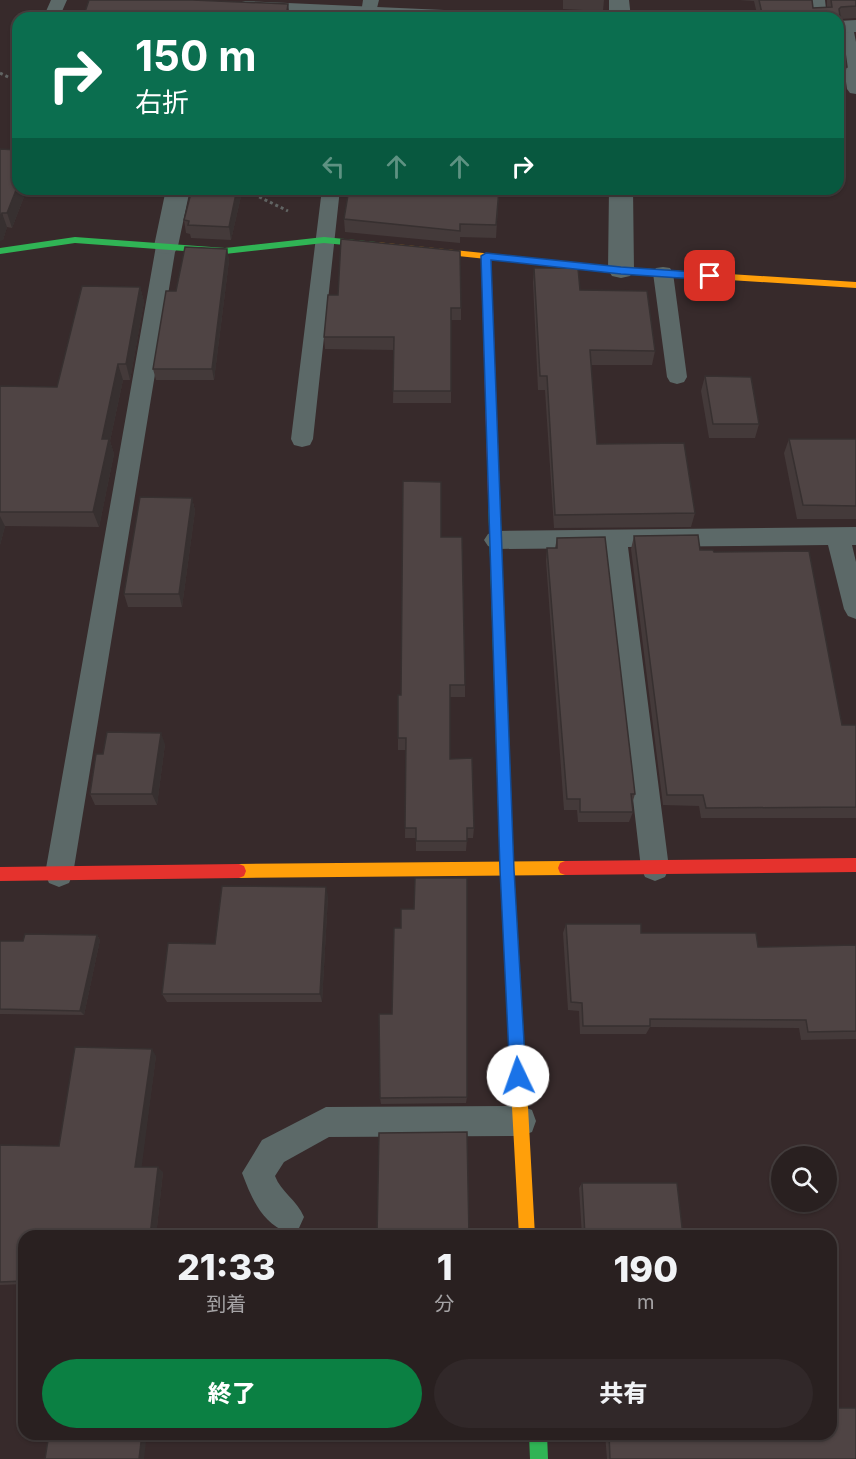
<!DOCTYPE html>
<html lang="ja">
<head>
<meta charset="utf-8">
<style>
  body { margin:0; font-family:Inter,"Noto Sans JP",sans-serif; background:#312829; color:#f1f3f6; height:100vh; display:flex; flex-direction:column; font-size:22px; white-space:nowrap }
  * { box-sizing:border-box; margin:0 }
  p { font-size:20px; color:#a5a3a5 }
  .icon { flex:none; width:33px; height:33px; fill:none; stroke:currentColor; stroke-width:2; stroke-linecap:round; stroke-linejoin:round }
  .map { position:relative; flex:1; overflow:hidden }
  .side { position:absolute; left:18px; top:1230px; width:819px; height:210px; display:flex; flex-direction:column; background:#292020; border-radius:18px; box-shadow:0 2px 4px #0004,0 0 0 2px #453e3e }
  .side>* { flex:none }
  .guide { position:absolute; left:12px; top:12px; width:832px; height:183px; border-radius:18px; box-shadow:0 2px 4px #0004,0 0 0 2px #453e3e; background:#0b6e4f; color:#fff; overflow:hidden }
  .buttons { position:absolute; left:771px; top:1146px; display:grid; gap:12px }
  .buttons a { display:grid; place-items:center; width:66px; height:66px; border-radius:50%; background:#292020; box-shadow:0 2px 4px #0004,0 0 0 2px #453e3e; font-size:30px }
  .pin { position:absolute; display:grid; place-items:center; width:51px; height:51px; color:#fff; margin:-26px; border-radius:12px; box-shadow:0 3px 9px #0006 }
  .me { position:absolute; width:66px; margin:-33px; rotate:357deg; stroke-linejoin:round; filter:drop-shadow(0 0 4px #0008) }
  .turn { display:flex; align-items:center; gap:21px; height:126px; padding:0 24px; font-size:27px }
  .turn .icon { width:78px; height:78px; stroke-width:2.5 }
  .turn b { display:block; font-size:42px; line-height:51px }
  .lanes { display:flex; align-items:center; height:57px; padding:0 24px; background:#0003; justify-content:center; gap:30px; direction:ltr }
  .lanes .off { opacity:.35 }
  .eta { display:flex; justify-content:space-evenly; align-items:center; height:102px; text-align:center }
  .eta b { font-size:36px; font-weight:800; line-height:42px }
  .cta { display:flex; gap:12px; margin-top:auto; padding:12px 24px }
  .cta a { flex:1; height:69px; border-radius:36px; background:#0b8043; color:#fff; font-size:24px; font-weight:800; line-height:69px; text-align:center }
  .cta a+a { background:#312829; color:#f1f3f6 }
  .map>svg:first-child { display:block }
</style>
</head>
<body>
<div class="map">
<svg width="856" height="1459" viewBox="0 0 856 1459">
  <rect width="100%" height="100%" fill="#372a2b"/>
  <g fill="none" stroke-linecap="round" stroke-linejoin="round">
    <path stroke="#616463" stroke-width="3" stroke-dasharray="3 3" stroke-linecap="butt" d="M 0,73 L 18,82
      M 243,189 L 288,211"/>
    <path fill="#5c6968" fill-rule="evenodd" d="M 51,0 L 67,0 L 59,18 L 43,18 Z
      M 363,0 L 379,0 L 375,16 L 363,16 L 361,13 Z
      M 809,0 L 825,0 L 827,18 L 811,18 Z
      M 845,22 L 853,27 L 856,42 L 856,94 L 850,93 L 847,89 L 838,24 Z
      M 322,189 L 340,189 L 313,439 L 310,445 L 302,447 L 294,445 L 291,439 Z
      M 166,240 L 173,242 L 176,246 L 73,874 L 69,883 L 59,887 L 49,883 L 45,874 L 156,246 L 159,242 Z
      M 663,267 L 670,268 L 673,273 L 687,377 L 684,382 L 677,384 L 670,382 L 667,377 L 653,273 L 656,268 Z
      M 856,527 L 856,545 L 852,545 L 856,562 L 856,619 L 848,616 L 844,609 L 828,545 L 628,547 L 669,868 L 665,877 L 655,881 L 645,877 L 641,868 L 604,548 L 496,549 L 488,546 L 484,540 L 488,534 L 496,531 Z
      M 521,1106 L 532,1110 L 536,1121 L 532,1132 L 521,1136 L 329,1137 L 284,1162 L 275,1176 C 281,1192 297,1200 304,1217 L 299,1228 L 288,1233 C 261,1222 252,1199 242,1173 L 262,1140 L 326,1107 Z"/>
    <path fill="#5c6968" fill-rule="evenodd" d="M 609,0 L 629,0 L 631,18 L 609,18 Z
      M 245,1 L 489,12 L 496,14 L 500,18 L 349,18 L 238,11 L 234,7 L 238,3 Z
      M 856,20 L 856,32 L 838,33 L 838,21 Z
      M 166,189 L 190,189 L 178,246 L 175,252 L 166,254 L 157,252 L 154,246 Z
      M 609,189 L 633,189 L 634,270 L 630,276 L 621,278 L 612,276 L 608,270 Z"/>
    <path fill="#30b455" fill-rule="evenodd" d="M 75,237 L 225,248 L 324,237 L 376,242 L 381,245 L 376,248 L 324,243 L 225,254 L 75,243 L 0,254 L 0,248 Z
      M 494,491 L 500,496 L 514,870 L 528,1107 L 526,1113 L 520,1115 L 514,1113 L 512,1107 L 500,870 L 488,496 Z
      M 529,1434 L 547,1434 L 548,1459 L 530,1459 Z"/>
    <path fill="#ff9f0a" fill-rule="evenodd" d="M 376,242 L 621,267 L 856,282 L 856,288 L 621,273 L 372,247 L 371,245 Z
      M 565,861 L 570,863 L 572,868 L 570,873 L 565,875 L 239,878 L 234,876 L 232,871 L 234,866 L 239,864 Z
      M 520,1099 L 526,1101 L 528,1107 L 535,1236 L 519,1236 L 512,1107 L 514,1101 Z"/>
    <path fill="#e5322d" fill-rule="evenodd" d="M 486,253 L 491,256 L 500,496 L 494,501 L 488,496 L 481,256 Z
      M 856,858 L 856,872 L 565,875 L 560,873 L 558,868 L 560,863 L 565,861 Z
      M 239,864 L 244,866 L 246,871 L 244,876 L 239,878 L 0,881 L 0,867 Z"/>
  </g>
  <path fill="#443a3a" d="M 563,0 L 604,0 L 603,11 L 563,9 Z
    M 739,0 L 812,0 L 813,8 L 827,7 L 827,0 L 856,0 L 856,18 L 841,19 L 847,67 L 843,79 L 838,79 L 838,18 L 758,18 L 754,1 Z
    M 0,149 L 18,189 L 27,189 L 12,228 L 7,227 L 3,240 Z
    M 192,189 L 320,189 L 319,195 L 242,192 L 231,240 L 191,238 L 190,234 L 186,233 L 184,220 Z
    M 340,189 L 499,189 L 496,238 L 460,237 L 460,243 L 345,232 L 344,219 L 348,196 L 342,196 Z
    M 227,249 L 229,261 L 214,380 L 156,380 L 153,369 L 176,291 Z
    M 534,268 L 580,290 L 655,351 L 652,365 L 591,365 L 597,444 L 695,513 L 691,527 L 554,528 L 545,390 L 538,390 L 533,283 Z
    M 140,287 L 144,302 L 130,380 L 123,380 L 110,441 L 114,454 L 99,527 L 5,526 L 0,545 L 0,386 L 57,387 Z
    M 328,295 L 461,308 L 461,320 L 451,320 L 451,403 L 393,403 L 394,350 L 325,349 L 324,337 Z
    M 705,376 L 759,424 L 755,438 L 709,438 L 701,391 Z
    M 789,439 L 856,439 L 856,519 L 797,519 L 784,453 Z
    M 192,498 L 195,511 L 182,607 L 128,607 L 124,594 Z
    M 634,536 L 714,552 L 842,725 L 856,725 L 856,818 L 701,818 L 699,806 L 663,805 L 631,549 Z
    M 441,537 L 465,685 L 465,697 L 450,697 L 450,759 L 474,828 L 473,838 L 467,838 L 466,851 L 416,851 L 416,838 L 405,838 L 406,750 L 398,750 L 398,738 L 401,695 Z
    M 557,538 L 635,794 L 632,804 L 633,812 L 629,822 L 578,822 L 577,810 L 564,810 L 546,561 L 547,548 L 555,548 Z
    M 165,744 L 157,805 L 95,805 L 90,794 L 103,754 Z
    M 328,896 L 322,1002 L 167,1002 L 162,994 L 215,944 Z
    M 566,924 L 758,947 L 856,945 L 856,1039 L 801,1040 L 799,1028 L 650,1027 L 646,1034 L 580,1034 L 579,1011 L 568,1010 L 563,933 Z
    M 97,935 L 100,940 L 84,1015 L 0,1014 L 0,941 L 23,941 Z
    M 156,1056 L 141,1167 L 163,1172 L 156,1236 L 24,1236 L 24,1284 L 0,1285 L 0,1145 L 59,1146 Z
    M 467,1097 L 466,1103 L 381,1104 L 380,1098 Z
    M 582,1183 L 683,1236 L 582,1236 L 579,1188 Z
    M 605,1434 L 831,1434 L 856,1459 L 607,1459 Z"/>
  <path fill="#373030" d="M 288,4 L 290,18 L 286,18 Z
    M 18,185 L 18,189 L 27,189 L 12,228 L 7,213 Z
    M 237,189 L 241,189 L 242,192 L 231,240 L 229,227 Z
    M 2,213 L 7,227 L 3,240 L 0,241 L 0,219 Z
    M 227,249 L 229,261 L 214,380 L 212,369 Z
    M 140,287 L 144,302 L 130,380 L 126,364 Z
    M 118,364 L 123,380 L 110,441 L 114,454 L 99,527 L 93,512 L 102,439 Z
    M 192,498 L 195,511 L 182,607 L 179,594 Z
    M 0,516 L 5,526 L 0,545 Z
    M 161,733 L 165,744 L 157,805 L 152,794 Z
    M 326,887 L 328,896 L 322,1002 L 320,994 Z
    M 97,935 L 100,940 L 84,1015 L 80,1011 Z
    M 152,1049 L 156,1056 L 141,1172 L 135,1167 Z
    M 158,1167 L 163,1172 L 156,1236 L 150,1236 Z
    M 142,1434 L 147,1434 L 144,1459 L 139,1459 Z"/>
  <path fill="#4f4444" stroke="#373030" stroke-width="1.5" d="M 89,0 L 193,0 L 288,4 L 286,18 L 83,18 Z
    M 759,0 L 812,0 L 813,8 L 832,7 L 831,0 L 856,0 L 856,6 L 841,7 L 839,9 L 847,67 L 838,67 L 838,18 L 763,18 Z
    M 0,149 L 18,150 L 18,185 L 7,213 L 2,213 L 0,219 Z
    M 192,189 L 237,189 L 229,227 L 188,225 L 189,221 L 184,220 Z
    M 349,189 L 499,189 L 496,225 L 460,224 L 460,231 L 344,219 Z
    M 341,239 L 460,251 L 461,308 L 451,308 L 451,391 L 393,391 L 394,337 L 324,337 L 328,295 L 338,295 Z
    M 185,247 L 227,249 L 212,369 L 153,369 L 166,291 L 176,291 Z
    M 534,268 L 578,268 L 580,290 L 647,291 L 655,351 L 590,350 L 597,444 L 684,443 L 695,513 L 555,515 L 547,376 L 540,376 Z
    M 82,286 L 140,287 L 126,364 L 118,364 L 102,439 L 109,439 L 93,512 L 0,512 L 0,386 L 57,387 Z
    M 705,376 L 751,377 L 759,424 L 713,424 Z
    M 789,439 L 856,439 L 856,506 L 803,505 Z
    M 403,481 L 441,482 L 441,537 L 462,537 L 465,685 L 450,685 L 450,759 L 472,758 L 474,828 L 467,828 L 467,841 L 416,841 L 416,828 L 405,828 L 406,738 L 398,738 L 398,695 L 401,695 Z
    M 140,497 L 192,498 L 179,594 L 124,594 Z
    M 698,535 L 700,550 L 713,550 L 714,552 L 809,551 L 842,725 L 856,725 L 856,807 L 706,808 L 703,795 L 667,795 L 634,536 Z
    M 605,537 L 635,794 L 631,794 L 633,812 L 580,812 L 580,799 L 567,799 L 547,548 L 557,548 L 557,538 Z
    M 107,732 L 161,733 L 152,794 L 90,794 L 96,754 L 103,754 Z
    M 415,878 L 467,878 L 467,1097 L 380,1098 L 379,1014 L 392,1014 L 394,928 L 401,928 L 401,909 L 414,909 Z
    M 222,886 L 326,887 L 320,994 L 162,994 L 168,943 L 215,944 Z
    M 566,924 L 641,924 L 641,933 L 756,933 L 758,947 L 856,945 L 856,1031 L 808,1032 L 806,1020 L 650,1019 L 650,1026 L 583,1026 L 582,1003 L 571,1002 Z
    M 25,934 L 97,935 L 80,1011 L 0,1009 L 0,941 L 23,941 Z
    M 75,1047 L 152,1049 L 135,1167 L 158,1167 L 150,1236 L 24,1236 L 24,1281 L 0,1282 L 0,1145 L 59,1146 Z
    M 467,1132 L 469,1236 L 377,1236 L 379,1133 Z
    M 582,1183 L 677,1183 L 683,1236 L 585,1236 Z
    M 831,1408 L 856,1408 L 856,1459 L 610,1459 L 609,1434 L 831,1434 Z
    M 49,1434 L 142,1434 L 139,1459 L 45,1459 Z"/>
  <path fill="#1a73e8" stroke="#114b97" stroke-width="1.5" d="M 486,253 L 621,267 L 710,273 L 715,276 L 710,280 L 621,274 L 491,260 L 514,870 L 526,1076 L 524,1081 L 518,1084 L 513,1081 L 510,1076 L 500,870 L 481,256 Z"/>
</svg>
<div class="buttons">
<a><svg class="icon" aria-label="search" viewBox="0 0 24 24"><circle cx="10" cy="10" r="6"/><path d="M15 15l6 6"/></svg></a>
</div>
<div class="pin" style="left:710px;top:276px;background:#d93025"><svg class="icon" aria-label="arrive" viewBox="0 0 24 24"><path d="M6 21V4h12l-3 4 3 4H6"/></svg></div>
<svg class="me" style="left:518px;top:1076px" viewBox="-20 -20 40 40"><circle r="19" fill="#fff"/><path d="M0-13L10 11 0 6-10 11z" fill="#1a73e8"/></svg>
<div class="guide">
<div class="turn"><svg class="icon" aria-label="right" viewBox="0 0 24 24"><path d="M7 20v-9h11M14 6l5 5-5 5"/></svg><div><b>150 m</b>右折</div></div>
<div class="lanes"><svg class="icon off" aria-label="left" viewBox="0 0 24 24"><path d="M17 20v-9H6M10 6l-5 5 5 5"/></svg><svg class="icon off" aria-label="ahead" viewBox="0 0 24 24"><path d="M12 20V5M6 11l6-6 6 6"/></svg><svg class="icon off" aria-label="ahead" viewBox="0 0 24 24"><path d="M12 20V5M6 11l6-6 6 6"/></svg><svg class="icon" aria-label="right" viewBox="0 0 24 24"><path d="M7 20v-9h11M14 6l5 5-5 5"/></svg></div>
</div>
<section class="side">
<div class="eta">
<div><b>21:33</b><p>到着</p></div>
<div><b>1</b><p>分</p></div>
<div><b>190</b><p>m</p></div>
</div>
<div class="cta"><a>終了</a><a>共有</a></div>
</section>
</div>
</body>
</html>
